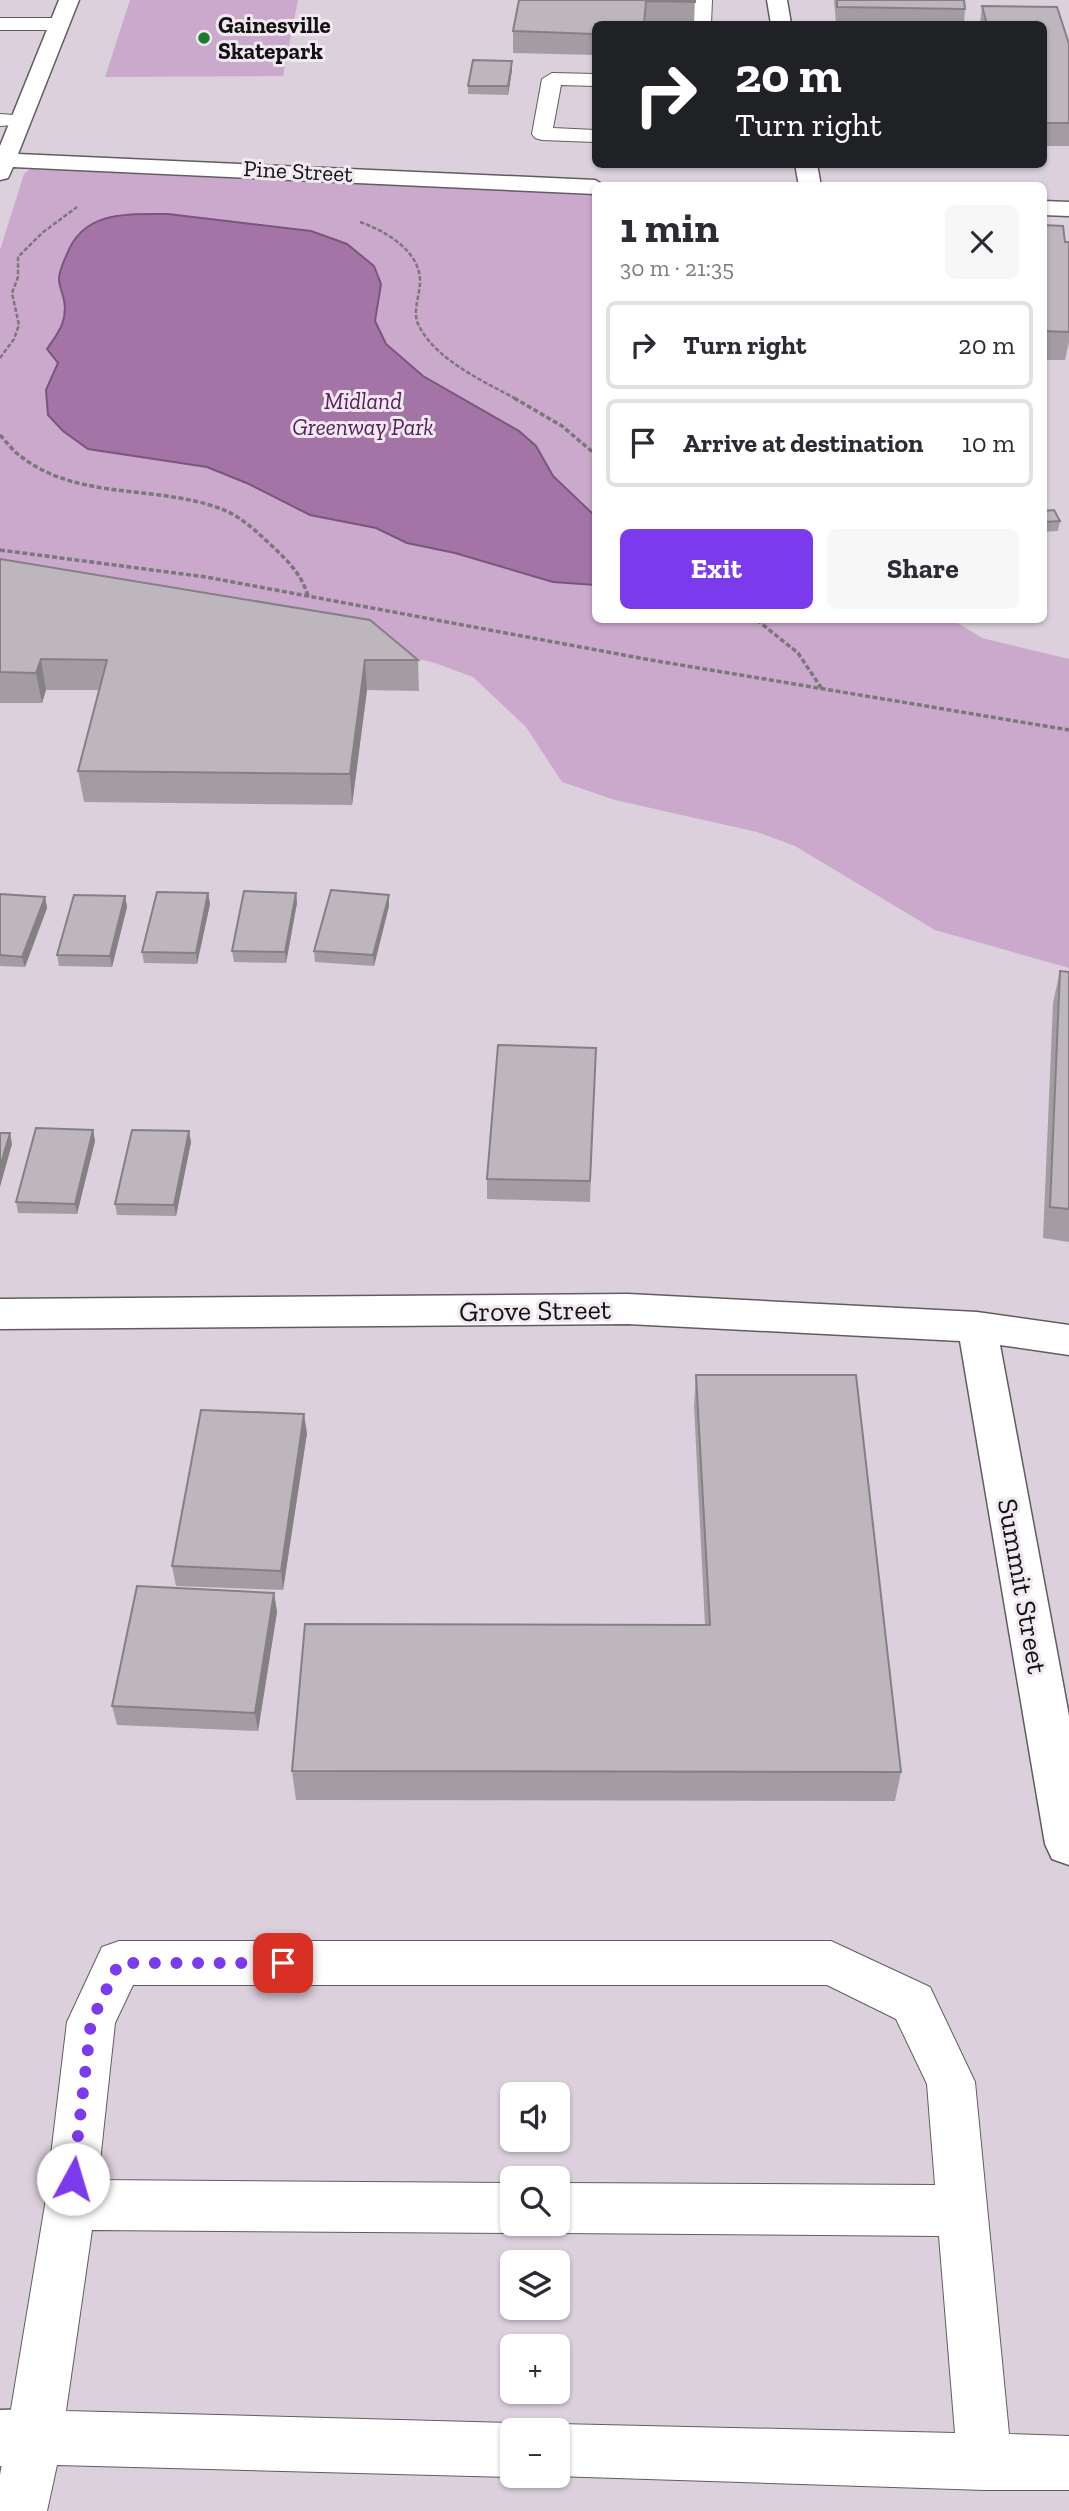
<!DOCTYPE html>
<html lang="en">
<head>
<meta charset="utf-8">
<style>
  body { margin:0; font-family:"Zilla Slab",serif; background:#f7f7f7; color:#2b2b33; height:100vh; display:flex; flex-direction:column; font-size:26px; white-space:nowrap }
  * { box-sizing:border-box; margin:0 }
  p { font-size:23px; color:#7c7c81 }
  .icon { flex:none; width:38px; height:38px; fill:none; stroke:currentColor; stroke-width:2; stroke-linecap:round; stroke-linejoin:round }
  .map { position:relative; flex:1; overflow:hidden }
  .drawer { position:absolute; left:592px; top:182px; width:455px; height:441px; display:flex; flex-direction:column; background:#fff; border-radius:10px; box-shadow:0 2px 5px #0004 }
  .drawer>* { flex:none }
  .guide { position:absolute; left:592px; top:21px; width:455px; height:147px; border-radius:10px; box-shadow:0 2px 5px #0004; background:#202124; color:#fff; overflow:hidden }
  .fabs { position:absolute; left:500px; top:2082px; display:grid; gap:14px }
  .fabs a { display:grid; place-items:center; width:70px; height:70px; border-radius:10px; background:#fff; box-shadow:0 2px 5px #0004; font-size:35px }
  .pin { position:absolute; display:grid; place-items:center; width:60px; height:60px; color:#fff; margin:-30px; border-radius:14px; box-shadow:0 4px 10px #0006 }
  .me { position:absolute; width:77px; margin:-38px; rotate:6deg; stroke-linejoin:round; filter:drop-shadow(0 0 5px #0008) }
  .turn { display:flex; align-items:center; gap:24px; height:147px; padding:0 28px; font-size:32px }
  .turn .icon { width:91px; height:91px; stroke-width:2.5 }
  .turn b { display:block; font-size:49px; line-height:60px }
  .round { display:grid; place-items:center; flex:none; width:74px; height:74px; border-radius:10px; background:#f7f7f7 }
  .head { display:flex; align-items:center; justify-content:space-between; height:119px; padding:0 28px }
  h1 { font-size:42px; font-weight:700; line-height:52px }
  .action { display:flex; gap:14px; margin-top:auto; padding:14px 28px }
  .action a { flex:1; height:80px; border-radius:10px; background:#7c3aed; color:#fff; font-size:28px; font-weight:700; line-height:80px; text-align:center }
  .action a+a { background:#f7f7f7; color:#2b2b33 }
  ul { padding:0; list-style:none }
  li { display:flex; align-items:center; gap:21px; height:88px; margin:0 14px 10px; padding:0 14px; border:4px solid #e1e1e2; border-radius:10px }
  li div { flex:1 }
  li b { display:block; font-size:26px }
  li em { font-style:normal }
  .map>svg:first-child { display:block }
</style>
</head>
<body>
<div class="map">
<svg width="1069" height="2511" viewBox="0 0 1069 2511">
  <rect width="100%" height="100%" fill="#e2dce2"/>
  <path fill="#dcd0dc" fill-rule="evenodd" d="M 0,0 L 1069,0 L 1069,2511 L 0,2511 ZM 595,24 L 1043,24 L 1043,164 L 595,164 ZM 595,186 L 1043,186 L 1043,620 L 595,620 ZM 513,2095 L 558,2095 L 558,2140 L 513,2140 ZM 513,2179 L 558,2179 L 558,2224 L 513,2224 ZM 513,2263 L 558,2263 L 558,2308 L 513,2308 ZM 513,2347 L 558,2347 L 558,2392 L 513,2392 ZM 513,2431 L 558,2431 L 558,2476 L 513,2476 Z"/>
  <path fill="#cba9cc" d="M 130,0 L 298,0 L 283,76 L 105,77 Z
    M 30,169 L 595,195 L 595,620 L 953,620 L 982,638 L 1069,659 L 1069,968 L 935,930 L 795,846 L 757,832 L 615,800 L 562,782 L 526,727 L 473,677 L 435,663 L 394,653 L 0,587 L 0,250 L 24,174 Z"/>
  <path fill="#a574a7" stroke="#79567b" stroke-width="2" d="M 168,214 L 311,231 L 347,244 L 374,266 L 381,284 L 375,321 L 386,344 L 423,376 L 519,431 L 536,446 L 553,476 L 595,516 L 595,585 L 553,582 L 455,553 L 407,543 L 376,528 L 310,515 L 249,484 L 207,467 L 88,449 L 63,431 L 48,415 L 46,390 L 58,363 L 47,349 C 58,333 68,321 64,300 C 63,294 59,286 59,279 C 59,271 64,261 67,254 C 84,210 128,214 168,214 Z"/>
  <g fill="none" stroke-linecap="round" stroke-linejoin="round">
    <g stroke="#625c62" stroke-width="2">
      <path id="lane" d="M 694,0 L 712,0 L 711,24 L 693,24 Z
        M 0,18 L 59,18 L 68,24 L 59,30 L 0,30 Z
        M 552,73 L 595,74 L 595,86 L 561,85 L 553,128 L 595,130 L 595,142 L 542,140 L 535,138 L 532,134 L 542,79 Z
        M 0,114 L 27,116 L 30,120 L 27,124 L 0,126 Z
        M 119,1941 L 831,1941 L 930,1987 L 975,2082 L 1009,2434 L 1069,2436 L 1069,2490 L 985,2490 L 554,2476 L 558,2476 L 558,2431 L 542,2431 L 558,2424 L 955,2433 L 939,2236 L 558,2233 L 539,2224 L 558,2224 L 558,2183 L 935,2185 L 927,2084 L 896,2019 L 827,1985 L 133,1985 L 115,2023 L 98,2180 L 513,2183 L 513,2224 L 532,2224 L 513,2233 L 92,2230 L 66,2411 L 513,2423 L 532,2431 L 513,2431 L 513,2477 L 57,2465 L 47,2511 L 0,2511 L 0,2475 L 45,2205 L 67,2022 L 102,1947 Z"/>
    </g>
    <g stroke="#625c62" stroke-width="3">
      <path id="street" d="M 59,0 L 79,0 L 18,154 L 595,180 L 605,186 L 595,186 L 595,194 L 13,167 L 8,178 L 0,180 L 0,146 Z
        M 767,0 L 787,0 L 791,24 L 771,24 Z
        M 795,164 L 817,164 L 821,186 L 799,186 Z
        M 1043,201 L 1069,202 L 1069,216 L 1043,215 Z
        M 628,1294 L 977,1312 L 1069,1325 L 1069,1355 L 1000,1345 L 1069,1716 L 1069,1865 L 1052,1859 L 1045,1844 L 960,1341 L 628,1324 L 0,1329 L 0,1299 Z
        M 35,2409 L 55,2417 L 63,2437 L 55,2457 L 35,2465 L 0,2466 L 0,2410 Z"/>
    </g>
    <path stroke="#7b777b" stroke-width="2.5" stroke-dasharray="4.5 2" stroke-linecap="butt" d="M 360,222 C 386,231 422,252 420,284 C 419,298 412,313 419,326 C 437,361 485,382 518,400
      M 0,358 L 14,339 L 19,325 L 12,293 L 18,277 L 18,257 L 42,233 L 77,207"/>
    <path stroke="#7b777b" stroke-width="3.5" stroke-dasharray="5 2.5" stroke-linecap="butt" d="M 514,398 L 562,426 L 595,454
      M 0,435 C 7,443 14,452 23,458 C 79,500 155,485 219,508 C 239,515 255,530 271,545 C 288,561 301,573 308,596
      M 0,550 L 206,577 L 645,659 L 1069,730
      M 757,620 L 798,653 L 822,689"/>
    <use href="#lane" fill="#fff" fill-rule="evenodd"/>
    <use href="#street" fill="#fff" fill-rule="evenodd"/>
  </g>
  <path fill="#a39da3" d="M 519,0 L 695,0 L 694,24 L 645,22 L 645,24 L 595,24 L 595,55 L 513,53 L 513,31 Z
    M 834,0 L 964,0 L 965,9 L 964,24 L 836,23 Z
    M 982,6 L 1057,7 L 1069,44 L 1069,146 L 1043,146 L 1043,24 L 980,24 Z
    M 512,61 L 512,70 L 508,95 L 468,94 L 468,86 Z
    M 1043,225 L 1065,242 L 1069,242 L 1069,342 L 1065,360 L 1043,360 Z
    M 1043,511 L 1060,521 L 1058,531 L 1043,532 Z
    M 0,559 L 418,660 L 419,691 L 367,690 L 352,805 L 84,802 L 78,771 L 99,690 L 46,690 L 42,703 L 0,703 Z
    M 208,893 L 210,904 L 197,964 L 144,963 L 142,952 Z
    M 296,893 L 297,903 L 286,963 L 234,962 L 232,951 Z
    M 0,894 L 45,897 L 47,908 L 25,967 L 0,966 Z
    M 125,896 L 127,907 L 112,967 L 59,966 L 57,955 Z
    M 389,906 L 374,966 L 315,962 L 314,951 Z
    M 1060,971 L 1069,972 L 1069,1242 L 1043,1238 L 1053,1003 Z
    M 596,1048 L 590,1202 L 487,1199 L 487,1179 Z
    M 93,1130 L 95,1141 L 77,1214 L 18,1213 L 16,1202 Z
    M 191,1142 L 176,1216 L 117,1215 L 115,1204 Z
    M 696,1375 L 901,1772 L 895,1801 L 296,1800 L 292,1771 L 705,1625 L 694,1406 Z
    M 307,1433 L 283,1590 L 176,1586 L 172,1566 Z
    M 274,1593 L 277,1612 L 258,1731 L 117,1725 L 112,1706 Z"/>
  <path fill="#848084" d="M 512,61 L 512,70 L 508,95 L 508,86 Z
    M 41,659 L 46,690 L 42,703 L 36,673 Z
    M 365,660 L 367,690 L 352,805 L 350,774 Z
    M 208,893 L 210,904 L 197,964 L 196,953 Z
    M 296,893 L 297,903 L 286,963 L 285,952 Z
    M 389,895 L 389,906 L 374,966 L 373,955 Z
    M 125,896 L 127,907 L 112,967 L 110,956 Z
    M 45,897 L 47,908 L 25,967 L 22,957 Z
    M 93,1130 L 95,1141 L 77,1214 L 75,1204 Z
    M 189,1131 L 191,1142 L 176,1216 L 174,1205 Z
    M 10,1133 L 12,1144 L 0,1187 L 0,1167 Z
    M 304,1414 L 307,1433 L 283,1590 L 281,1571 Z
    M 274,1593 L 277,1612 L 258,1731 L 255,1713 Z"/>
  <path fill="#bdb7bd" stroke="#848084" stroke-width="2" d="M 519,0 L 695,0 L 695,2 L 646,1 L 644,24 L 595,24 L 595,34 L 513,31 Z
    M 837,0 L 964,0 L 965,9 L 837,7 Z
    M 982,6 L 1057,7 L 1069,44 L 1069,123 L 1043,123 L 1043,24 L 987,24 Z
    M 473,60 L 512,61 L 508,86 L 468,86 Z
    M 1043,225 L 1063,226 L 1065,242 L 1069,242 L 1069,332 L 1043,331 Z
    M 1054,510 L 1060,521 L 1043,522 L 1043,511 Z
    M 0,559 L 370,620 L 418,660 L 365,660 L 350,774 L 78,771 L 107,660 L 41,659 L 36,673 L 0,672 Z
    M 331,890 L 389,895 L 373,955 L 314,951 Z
    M 244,891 L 296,893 L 285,952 L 232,951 Z
    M 157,892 L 208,893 L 196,953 L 142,952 Z
    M 0,894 L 45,897 L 22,957 L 0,955 Z
    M 74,895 L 125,896 L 110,956 L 57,955 Z
    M 1060,971 L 1069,972 L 1069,1209 L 1050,1207 Z
    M 498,1045 L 596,1048 L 590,1181 L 487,1179 Z
    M 36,1128 L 93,1130 L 75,1204 L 16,1202 Z
    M 132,1130 L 189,1131 L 174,1205 L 115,1204 Z
    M 0,1133 L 10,1133 L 0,1167 Z
    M 696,1375 L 856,1375 L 901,1772 L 292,1771 L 305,1624 L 710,1625 Z
    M 201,1410 L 304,1414 L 281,1571 L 172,1566 Z
    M 137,1586 L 274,1593 L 255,1713 L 112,1706 Z"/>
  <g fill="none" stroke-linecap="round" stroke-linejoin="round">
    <path stroke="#7c3aed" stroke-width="12" stroke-dasharray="0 21.6" d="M 73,2179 L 91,2022 L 119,1963 L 283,1963"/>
  </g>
  <circle fill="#1b7a2b" stroke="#f0e9f0" stroke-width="2.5" cx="204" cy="38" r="7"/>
  <g text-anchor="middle" stroke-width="6" stroke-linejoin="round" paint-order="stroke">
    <g font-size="23" font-weight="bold" fill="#131113" stroke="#f0e9f0" text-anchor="start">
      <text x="218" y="33">Gainesville<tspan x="218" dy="26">Skatepark</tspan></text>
    </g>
    <g font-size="23" fill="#131113" stroke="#f0e9f0">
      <text transform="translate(298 171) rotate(3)" y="8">Pine Street</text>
    </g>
    <g font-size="23" font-style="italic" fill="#581a5b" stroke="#f0e9f0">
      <text x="363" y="409">Midland<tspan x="363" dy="26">Greenway Park</tspan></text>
    </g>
    <g font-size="28" fill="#131113" stroke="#f0e9f0">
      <text transform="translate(535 1310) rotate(-1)" y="10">Grove Street</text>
      <text transform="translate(1023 1586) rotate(80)" y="10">Summit Street</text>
    </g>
  </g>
</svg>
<div class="fabs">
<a><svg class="icon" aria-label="sound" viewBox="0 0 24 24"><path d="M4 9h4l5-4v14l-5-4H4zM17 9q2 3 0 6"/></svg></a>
<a><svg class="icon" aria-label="search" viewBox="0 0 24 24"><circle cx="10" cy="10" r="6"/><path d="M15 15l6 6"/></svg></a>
<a><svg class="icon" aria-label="layers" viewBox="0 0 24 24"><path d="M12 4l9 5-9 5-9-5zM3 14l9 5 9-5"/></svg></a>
<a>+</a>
<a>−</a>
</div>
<div class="pin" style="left:283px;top:1963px;background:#d93025"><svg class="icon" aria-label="arrive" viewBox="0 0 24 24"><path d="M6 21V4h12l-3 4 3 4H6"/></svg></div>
<svg class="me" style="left:73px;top:2179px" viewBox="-20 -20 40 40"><circle r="19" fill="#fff"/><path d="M0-13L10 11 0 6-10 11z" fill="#7c3aed"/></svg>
<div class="guide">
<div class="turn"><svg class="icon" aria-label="right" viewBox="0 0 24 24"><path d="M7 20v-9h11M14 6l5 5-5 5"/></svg><div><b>20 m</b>Turn right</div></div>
</div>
<section class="drawer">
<div class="head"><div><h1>1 min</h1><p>30 m · 21:35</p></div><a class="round"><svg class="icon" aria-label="close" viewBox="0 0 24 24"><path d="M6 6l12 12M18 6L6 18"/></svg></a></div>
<ul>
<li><svg class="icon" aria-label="right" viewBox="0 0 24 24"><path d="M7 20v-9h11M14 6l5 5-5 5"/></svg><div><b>Turn right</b></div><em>20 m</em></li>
<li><svg class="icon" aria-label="arrive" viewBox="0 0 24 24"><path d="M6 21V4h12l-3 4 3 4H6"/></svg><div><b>Arrive at destination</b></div><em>10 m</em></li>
</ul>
<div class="action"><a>Exit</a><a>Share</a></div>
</section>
</div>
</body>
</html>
